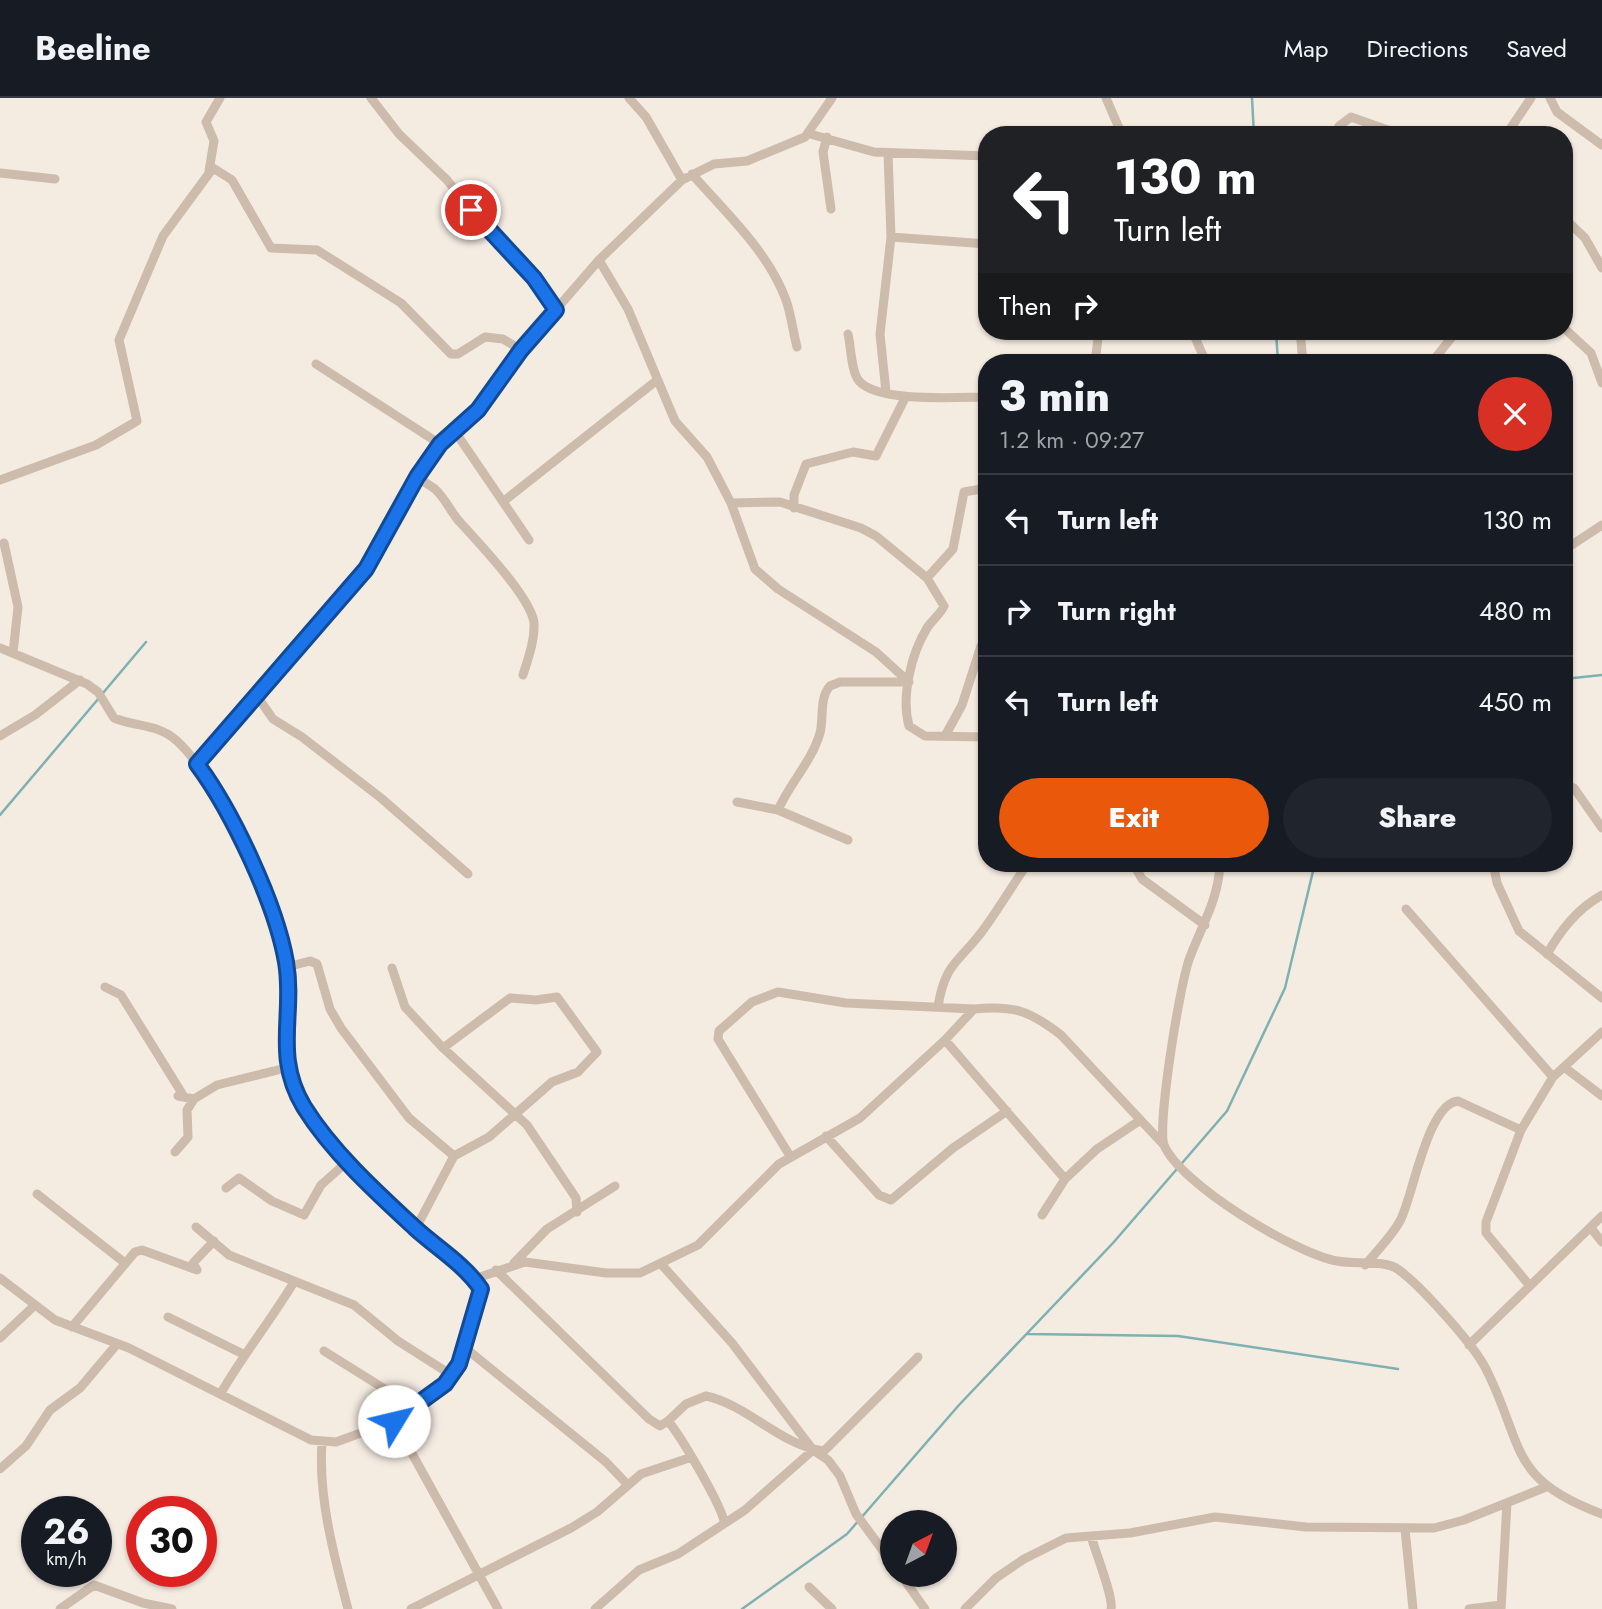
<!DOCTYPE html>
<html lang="en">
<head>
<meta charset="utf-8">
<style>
  body { margin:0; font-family:Jost,sans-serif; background:#20242c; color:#f1f3f6; height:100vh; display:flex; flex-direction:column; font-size:26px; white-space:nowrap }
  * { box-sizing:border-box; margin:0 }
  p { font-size:23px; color:#9ea1a6 }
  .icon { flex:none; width:38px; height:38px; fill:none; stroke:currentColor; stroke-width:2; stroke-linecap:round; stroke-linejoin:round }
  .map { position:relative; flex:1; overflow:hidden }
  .drawer { position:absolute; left:978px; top:256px; width:595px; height:518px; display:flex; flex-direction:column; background:#171b24; border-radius:28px; box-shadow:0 2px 5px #0004 }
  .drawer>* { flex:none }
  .hud { position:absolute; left:978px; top:28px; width:595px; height:214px; border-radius:28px; box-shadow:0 2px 5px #0004; background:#202124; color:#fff; overflow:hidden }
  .needle { width:46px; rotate:41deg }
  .controls { position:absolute; left:880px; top:1412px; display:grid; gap:14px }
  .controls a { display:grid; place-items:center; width:77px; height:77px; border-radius:50%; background:#171b24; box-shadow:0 2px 5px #0004; font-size:35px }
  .speed { position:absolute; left:21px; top:1398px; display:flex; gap:14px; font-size:35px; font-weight:700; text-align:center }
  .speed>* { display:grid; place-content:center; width:91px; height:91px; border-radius:50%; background:#171b24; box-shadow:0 2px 5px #0004; line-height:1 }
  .speed small { font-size:18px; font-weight:400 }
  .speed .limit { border:10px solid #d22; background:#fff; color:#111 }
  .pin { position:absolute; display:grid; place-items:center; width:60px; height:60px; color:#fff; margin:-30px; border:4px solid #fff; border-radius:50%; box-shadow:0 2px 7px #0007 }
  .me { position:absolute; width:77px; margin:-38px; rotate:54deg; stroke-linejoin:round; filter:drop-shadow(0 0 5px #0008) }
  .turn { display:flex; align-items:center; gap:24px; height:147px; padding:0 21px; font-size:32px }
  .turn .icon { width:91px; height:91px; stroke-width:2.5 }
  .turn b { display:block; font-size:49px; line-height:60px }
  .then { display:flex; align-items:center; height:66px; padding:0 21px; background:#0003; gap:14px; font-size:26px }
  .round { display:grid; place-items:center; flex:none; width:74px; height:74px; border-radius:37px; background:#20242c }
  .head { display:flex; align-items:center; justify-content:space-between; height:119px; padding:0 21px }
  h1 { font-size:42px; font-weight:800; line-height:52px }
  .primary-button { display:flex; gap:14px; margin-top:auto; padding:14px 21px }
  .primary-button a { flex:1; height:80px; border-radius:42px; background:#ea580c; color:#fff; font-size:28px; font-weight:800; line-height:80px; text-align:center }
  .primary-button a+a { background:#20242c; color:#f1f3f6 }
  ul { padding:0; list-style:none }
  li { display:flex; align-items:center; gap:21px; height:91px; padding:0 21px; border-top:2px solid #363941 }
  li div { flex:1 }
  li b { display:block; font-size:26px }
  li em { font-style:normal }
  header { display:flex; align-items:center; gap:42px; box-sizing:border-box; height:98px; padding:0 35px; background:#171b24; border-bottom:2px solid #363941 }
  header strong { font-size:33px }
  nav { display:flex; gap:38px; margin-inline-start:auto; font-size:24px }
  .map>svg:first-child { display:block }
</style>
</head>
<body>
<header>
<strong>Beeline</strong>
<nav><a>Map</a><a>Directions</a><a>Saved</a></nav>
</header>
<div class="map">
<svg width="1602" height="1511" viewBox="0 0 1602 1511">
  <rect width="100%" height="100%" fill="#f4ebe1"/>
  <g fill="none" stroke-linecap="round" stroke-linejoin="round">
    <path stroke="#7fb0b2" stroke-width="2.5" d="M 1252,0 L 1254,37
      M 1276,233 L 1278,264
      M 1564,581 L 1602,577
      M 103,595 L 146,544
      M 0,717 L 99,600
      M 1027,1236 L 1178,1238 L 1398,1271
      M 742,1511 L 847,1436 L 959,1307 L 1113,1145 L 1227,1013 L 1285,890 L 1315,765"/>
    <path stroke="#cdbbac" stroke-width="9" d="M 371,0 L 399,36 L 447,82 L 484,128 L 534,180 L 556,212
      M 629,0 L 646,19 L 682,82
      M 1106,0 L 1122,37
      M 1550,0 L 1557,14 L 1602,47
      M 810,36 L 874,54 L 987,58
      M 1336,37 L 1339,28 L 1351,19 L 1402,37
      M 1506,37 L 1531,0
      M 827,39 L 823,54 L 831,111
      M 209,73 L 214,43 L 206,24 L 220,0
      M 0,75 L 55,81
      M 692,76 C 725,114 768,153 786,202 C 791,216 793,234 797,249
      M 1564,120 L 1585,140 L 1602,170
      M 891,139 L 987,146
      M 599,162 L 628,211 L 675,323 L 707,359 L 731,405 L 755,471 L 778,491 L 876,554 L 909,584
      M 1564,230 L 1591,255 L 1602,285
      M 1192,233 L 1206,264
      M 1300,233 L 1303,264
      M 848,236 C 851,248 851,274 859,283 C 878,305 959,299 987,299
      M 1095,264 L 1099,233
      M 1432,264 L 1452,239 L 1452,234
      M 316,266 L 440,346
      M 886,294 L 880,236 L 891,139 L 888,55
      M 454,332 L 529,442
      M 417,379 C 423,383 429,387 435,391 C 444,399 450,412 458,422 C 476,442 531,499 534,525 C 535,542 528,561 523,577
      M 0,382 L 96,347 L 137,323 L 119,242 L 163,138 L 213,70 L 232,82 L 271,150 L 317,152 L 401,205 L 451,256 L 458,256 L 485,239 L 503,241 L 521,252
      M 504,403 L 656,283
      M 731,405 L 780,404 L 861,430 L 876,438 L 927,480 L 944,508 C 940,517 932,522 927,530 C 911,556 901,599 909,628 L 925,638 L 987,639
      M 794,410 L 794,397 L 806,366 L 853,354 L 876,358 L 905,300
      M 4,445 L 18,509 L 13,555
      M 1564,452 L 1602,427
      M 927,480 L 953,451 L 964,394 L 987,390
      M 0,550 L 87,586 L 98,594 L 114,620 C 136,629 159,626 177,643 C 221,683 285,822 288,881 C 291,927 277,967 304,1009 C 334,1055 376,1094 415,1130 C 437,1150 464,1166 481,1191 L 459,1266 L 445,1286 L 394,1323 L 498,1511
      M 257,598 L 273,621 L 302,639 L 381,700 L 468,776
      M 0,638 L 35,617 L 80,582
      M 945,638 L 962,607 L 981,548
      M 197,666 L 366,471 L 417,379 L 440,346 L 478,312 L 521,252 L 599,162 L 682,82 L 714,66 L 747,63 L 805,39 L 832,0
      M 1564,687 L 1574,690 L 1602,730
      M 737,704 L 778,712 L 848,742
      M 778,712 C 790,685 812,663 820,635 C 824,620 819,600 830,588 L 840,584 L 909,584
      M 1133,765 L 1142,781 L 1205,827
      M 1220,765 C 1219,800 1202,827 1190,859 C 1180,884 1157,1027 1164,1047 C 1180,1086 1296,1156 1337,1163 C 1355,1167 1384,1161 1399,1172 C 1421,1188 1474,1247 1486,1271 C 1525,1348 1507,1381 1602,1416
      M 1493,765 L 1497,785 L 1519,833 L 1602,900
      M 1406,811 L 1553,979
      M 1547,856 C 1561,832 1577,811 1602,797
      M 287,869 L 310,863 L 317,866 L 330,911 L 341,930 L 409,1020 L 454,1058
      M 392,870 L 405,909 L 443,950 L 527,1027 L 576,1100 L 577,1114
      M 105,889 L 121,897 L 183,997 L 178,998 L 194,1001 L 217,987 L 286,970
      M 938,909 C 945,862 962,863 986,828 C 1001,807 1014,785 1028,765
      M 945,942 L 1065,1081 L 1097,1051 L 1139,1023
      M 1564,969 L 1602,998
      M 826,1038 L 879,1097 L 891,1102 L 953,1050 L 1007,1013
      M 175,1054 L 188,1039 L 187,1012 L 194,1001
      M 790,1058 L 718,941 L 719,933 L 752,904 L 778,894 L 846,905 L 974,911
      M 226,1090 L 239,1080 L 272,1103 L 304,1117 L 321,1087 L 347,1064
      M 37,1096 L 125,1165
      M 1042,1117 L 1065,1081
      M 196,1129 L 229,1157 L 354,1207 L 398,1243 L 453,1278
      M 416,1130 L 454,1058 L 489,1039 L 552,984 L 578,974 L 597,954 L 557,899 L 536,902 L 510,900 L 443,950
      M 1591,1130 L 1602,1144
      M 514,1165 L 547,1131 L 615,1088
      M 661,1166 L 732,1245 L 813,1352 L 828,1362 L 840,1378 L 856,1416 L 892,1465
      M 1365,1167 C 1377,1153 1391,1139 1400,1123 C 1413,1099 1427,1006 1458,1003 L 1521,1032
      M 496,1172 L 649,1321 L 660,1328 L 668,1323 C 680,1337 724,1411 724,1425
      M 0,1180 L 55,1222 L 129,1250 L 311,1342 L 336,1344 L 394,1323
      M 474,1181 L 525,1164 L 606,1175 L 640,1175 L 698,1147 L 779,1066 L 860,1020 L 945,942 L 974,911 C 1014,907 1030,913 1061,937 L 1163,1046
      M 1530,1188 L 1486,1135 L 1486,1124 L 1521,1032 L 1553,979 L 1602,934
      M 168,1219 L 243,1256
      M 72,1229 L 135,1154 L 142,1152 L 197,1172 L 193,1165 L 214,1143
      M 0,1240 L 35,1207
      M 1469,1247 L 1602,1118
      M 464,1249 L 606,1364 L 627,1386
      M 324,1253 L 412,1308
      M 221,1295 C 243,1257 271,1222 294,1184
      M 668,1323 L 686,1306 L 706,1298 C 748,1307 781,1348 824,1353 L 918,1259
      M 322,1345 C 318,1399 334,1458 348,1511
      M 0,1371 L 26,1348 L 50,1312 L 80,1290 L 117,1246
      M 1405,1431 L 1413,1511
      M 1091,1438 C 1095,1453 1114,1500 1111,1511
      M 901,1477 L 925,1511
      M 809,1489 L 832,1511
      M 60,1511 L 94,1487 L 143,1505 L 172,1511
      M 411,1511 L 571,1430 L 597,1414 L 641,1376 L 692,1359
      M 595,1511 L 639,1472 L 678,1456 L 745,1412 L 813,1352
      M 965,1511 L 996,1480 L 1024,1461 L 1066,1440 L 1130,1435 L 1215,1419 L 1306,1429 L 1434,1430 L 1464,1422 L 1546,1389
      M 1469,1511 L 1501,1507
      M 1501,1511 L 1507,1405"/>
  </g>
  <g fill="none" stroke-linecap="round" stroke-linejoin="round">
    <g stroke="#114b97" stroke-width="18">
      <path id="route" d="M 394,1323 L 445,1286 L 459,1266 L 481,1191 C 464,1166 437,1150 415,1130 C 376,1094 332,1054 304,1009 C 273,958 295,916 286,864 C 276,806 232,713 197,666 L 366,471 L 417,379 L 440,346 L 478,312 L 521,252 L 556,212 L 534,180 L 471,112"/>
    </g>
    <use href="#route" stroke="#1a73e8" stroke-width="12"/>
  </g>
</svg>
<div class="controls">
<a><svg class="needle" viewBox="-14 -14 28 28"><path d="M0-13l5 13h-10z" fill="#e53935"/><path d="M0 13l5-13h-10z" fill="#9ea1a6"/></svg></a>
</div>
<div class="speed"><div>26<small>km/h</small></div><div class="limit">30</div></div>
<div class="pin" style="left:471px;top:112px;background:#d93025"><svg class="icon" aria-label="arrive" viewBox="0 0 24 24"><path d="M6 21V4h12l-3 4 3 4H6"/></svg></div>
<svg class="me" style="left:394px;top:1323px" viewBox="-20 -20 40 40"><circle r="19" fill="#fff"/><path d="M0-13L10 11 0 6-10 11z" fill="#1a73e8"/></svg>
<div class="hud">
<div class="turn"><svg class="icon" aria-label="left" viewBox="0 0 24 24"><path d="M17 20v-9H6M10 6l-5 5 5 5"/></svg><div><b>130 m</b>Turn left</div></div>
<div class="then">Then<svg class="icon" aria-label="right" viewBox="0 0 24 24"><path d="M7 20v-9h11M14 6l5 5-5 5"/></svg></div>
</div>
<section class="drawer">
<div class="head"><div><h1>3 min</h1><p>1.2 km · 09:27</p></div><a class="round" style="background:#d93025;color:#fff"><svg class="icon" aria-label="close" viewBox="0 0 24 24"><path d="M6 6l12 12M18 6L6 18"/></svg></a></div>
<ul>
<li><svg class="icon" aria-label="left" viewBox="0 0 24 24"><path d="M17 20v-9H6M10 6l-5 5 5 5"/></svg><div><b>Turn left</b></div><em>130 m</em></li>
<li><svg class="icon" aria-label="right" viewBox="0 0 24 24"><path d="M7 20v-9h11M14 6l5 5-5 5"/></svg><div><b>Turn right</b></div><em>480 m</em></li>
<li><svg class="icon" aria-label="left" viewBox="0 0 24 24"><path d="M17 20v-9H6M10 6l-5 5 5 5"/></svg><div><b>Turn left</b></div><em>450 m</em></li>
</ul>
<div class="primary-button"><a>Exit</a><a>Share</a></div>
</section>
</div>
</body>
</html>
